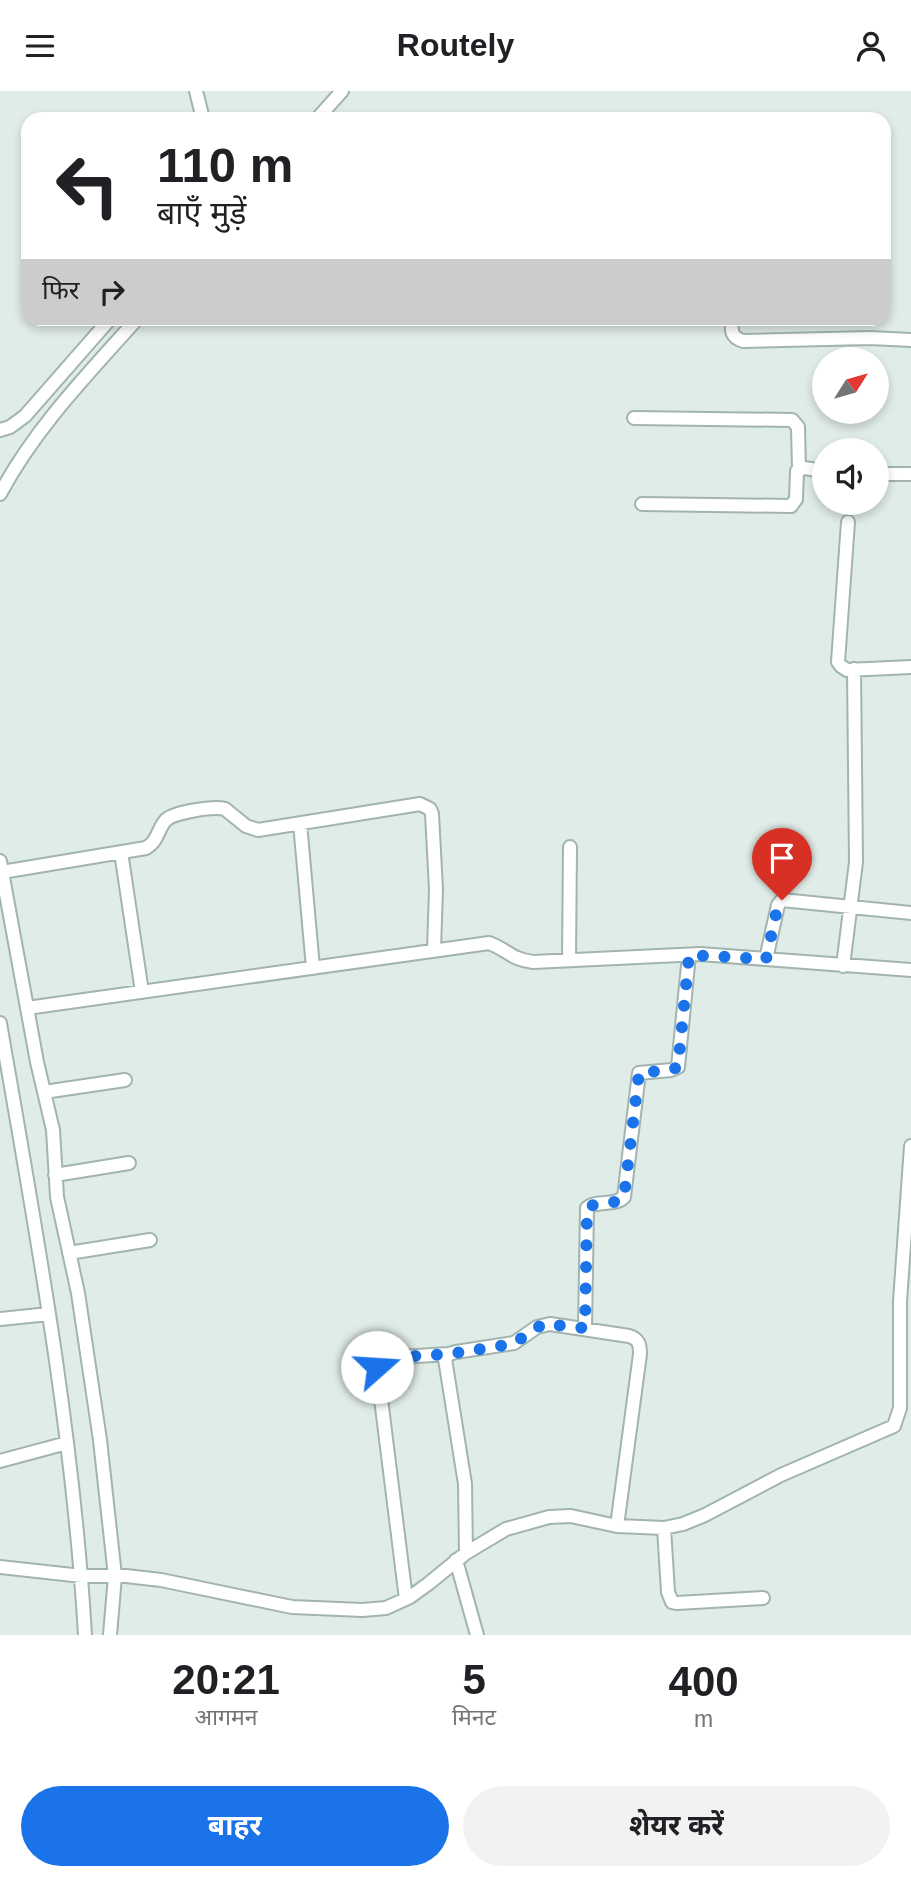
<!DOCTYPE html>
<html lang="hi">
<head>
<meta charset="utf-8">
<style>
  body { margin:0; font-family:Helvetica,"Noto Sans Devanagari",sans-serif; background:#f2f2f2; color:#202124; height:100vh; display:flex; flex-direction:column; font-size:26px; white-space:nowrap }
  * { box-sizing:border-box; margin:0 }
  p { font-size:23px; color:#757577 }
  .icon { flex:none; width:38px; height:38px; fill:none; stroke:currentColor; stroke-width:2; stroke-linecap:round; stroke-linejoin:round }
  .map { position:relative; height:1544px; overflow:hidden }
  .side { display:flex; flex-direction:column; background:#fff; flex:1 }
  .side>* { flex:none }
  .banner { position:absolute; left:21px; top:21px; width:870px; height:214px; border-radius:21px; box-shadow:0 4px 10px #0003; background:#fff; color:#202124; overflow:hidden }
  .needle { width:46px; rotate:53deg }
  .fabs { position:absolute; left:812px; top:256px; display:grid; gap:14px }
  .fabs a { display:grid; place-items:center; width:77px; height:77px; border-radius:50%; background:#fff; box-shadow:0 4px 10px #0003; font-size:35px }
  .pin { position:absolute; display:grid; place-items:center; width:60px; height:60px; color:#fff; margin:-72px -30px; border-radius:50% 50% 50% 0; rotate:-45deg; box-shadow:0 0 7px #0007 }
  .pin .icon { rotate:45deg }
  .me { position:absolute; width:77px; margin:-38px; rotate:71deg; stroke-linejoin:round; filter:drop-shadow(0 0 5px #0008) }
  .turn { display:flex; align-items:center; gap:24px; height:147px; padding:0 21px; font-size:32px }
  .turn .icon { width:91px; height:91px; stroke-width:2.5 }
  .turn b { display:block; font-size:49px; line-height:60px }
  .then { display:flex; align-items:center; height:66px; padding:0 21px; background:#0003; gap:14px; font-size:26px }
  .eta { display:flex; justify-content:space-evenly; align-items:center; height:119px; text-align:center }
  .eta b { font-size:42px; font-weight:700; line-height:49px }
  .action { display:flex; gap:14px; margin-top:auto; padding:14px 21px }
  .action a { flex:1; height:80px; border-radius:42px; background:#1a73e8; color:#fff; font-size:28px; font-weight:700; line-height:80px; text-align:center }
  .action a+a { background:#f2f2f2; color:#202124 }
  header { display:flex; justify-content:space-between; align-items:center; height:91px; padding:0 21px; background:#fff; font-size:32px; font-weight:700 }
  .map>svg:first-child { display:block }
</style>
</head>
<body>
<header><svg class="icon" aria-label="menu" viewBox="0 0 24 24"><path d="M4 6h16M4 12h16M4 18h16"/></svg>Routely<svg class="icon" aria-label="person" viewBox="0 0 24 24"><circle cx="12" cy="8" r="4"/><path d="M4 21q1-7 8-7t8 7"/></svg></header>
<div class="map">
<svg width="911" height="1544" viewBox="0 0 911 1544">
  <rect width="100%" height="100%" fill="#e0ece7"/>
  <g fill="none" stroke-linecap="round" stroke-linejoin="round">
    <g stroke="#a2b4af" stroke-width="16">
      <path id="minor" d="M 196,0 L 203,28
        M 317,28 L 342,0
        M 732,228 C 731,240 731,246 743,250 L 870,247 L 911,249
        M 634,327 L 792,329 L 798,336 L 799,378
        M 0,339 L 10,336 L 25,325 L 110,228
        M 877,383 L 911,383
        M 0,403 C 35,337 88,283 137,228
        M 642,413 L 791,415 L 796,408 L 797,380 L 804,377 L 824,380
        M 848,431 L 838,571 L 841,575 L 847,579 L 911,576
        M 300,732 L 313,877
        M 121,761 L 142,901
        M 0,770 L 37,971 L 53,1039 L 57,1106 L 78,1202 L 100,1349 L 115,1485 L 110,1544
        M 2,781 L 146,757 C 158,750 157,740 165,730 C 172,721 214,715 225,718 L 246,735 L 258,739 L 420,713 L 430,718 L 432,723 L 436,798 L 434,859
        M 766,868 L 778,814 L 782,809 L 911,822
        M 569,869 L 570,756
        M 843,875 L 856,771 L 854,578
        M 27,917 L 489,852 C 508,859 510,868 533,871 L 700,863 L 911,879
        M 0,932 C 35,1135 73,1338 85,1544
        M 44,1001 L 125,989
        M 55,1084 L 129,1072
        M 69,1162 L 150,1149
        M 0,1228 L 49,1223
        M 585,1237 L 587,1117 C 597,1108 614,1116 624,1106 L 639,982 L 671,979 L 678,976 L 689,864
        M 0,1370 L 67,1352
        M 664,1437 L 668,1501 L 672,1511 L 677,1512 L 763,1507
        M 466,1462 L 465,1393 L 445,1268 L 449,1263 L 456,1261 L 514,1252 L 537,1236 L 550,1233 L 629,1245 C 639,1248 640,1254 640,1263 L 617,1435
        M 456,1469 L 477,1544
        M 0,1476 L 82,1485 L 126,1485 L 161,1489 L 292,1516 L 362,1519 L 386,1517 L 410,1506 L 428,1493 L 466,1462 L 506,1438 L 549,1426 L 571,1425 L 617,1435 L 664,1437 L 683,1433 L 705,1424 L 781,1384 L 894,1335 L 900,1317 L 900,1210 L 911,1055
        M 406,1508 L 377,1276 L 378,1271 L 384,1267 L 449,1263"/>
    </g>
    <use href="#minor" stroke="#fff" stroke-width="12"/>
  </g>
  <g fill="none" stroke-linecap="round" stroke-linejoin="round">
    <path stroke="#1a73e8" stroke-width="12" stroke-dasharray="0 21.6" d="M 377,1276 L 379,1271 L 384,1267 L 449,1263 L 506,1254 L 514,1252 L 543,1233 L 585,1237 L 587,1118 C 597,1108 614,1116 624,1106 L 639,982 L 671,979 L 678,976 L 689,864 L 766,868 L 778,814 L 782,809"/>
  </g>
</svg>
<div class="fabs">
<a><svg class="needle" viewBox="-14 -14 28 28"><path d="M0-13l5 13h-10z" fill="#e53935"/><path d="M0 13l5-13h-10z" fill="#757577"/></svg></a>
<a><svg class="icon" aria-label="sound" viewBox="0 0 24 24"><path d="M4 9h4l5-4v14l-5-4H4zM17 9q2 3 0 6"/></svg></a>
</div>
<div class="pin" style="left:782px;top:809px;background:#d93025"><svg class="icon" aria-label="arrive" viewBox="0 0 24 24"><path d="M6 21V4h12l-3 4 3 4H6"/></svg></div>
<svg class="me" style="left:377px;top:1276px" viewBox="-20 -20 40 40"><circle r="19" fill="#fff"/><path d="M0-13L10 11 0 6-10 11z" fill="#1a73e8"/></svg>
<div class="banner">
<div class="turn"><svg class="icon" aria-label="left" viewBox="0 0 24 24"><path d="M17 20v-9H6M10 6l-5 5 5 5"/></svg><div><b>110 m</b>बाएँ मुड़ें</div></div>
<div class="then">फिर<svg class="icon" aria-label="right" viewBox="0 0 24 24"><path d="M7 20v-9h11M14 6l5 5-5 5"/></svg></div>
</div>
</div>
<section class="side">
<div class="eta">
<div><b>20:21</b><p>आगमन</p></div>
<div><b>5</b><p>मिनट</p></div>
<div><b>400</b><p>m</p></div>
</div>
<div class="action"><a>बाहर</a><a>शेयर करें</a></div>
</section>
</body>
</html>
